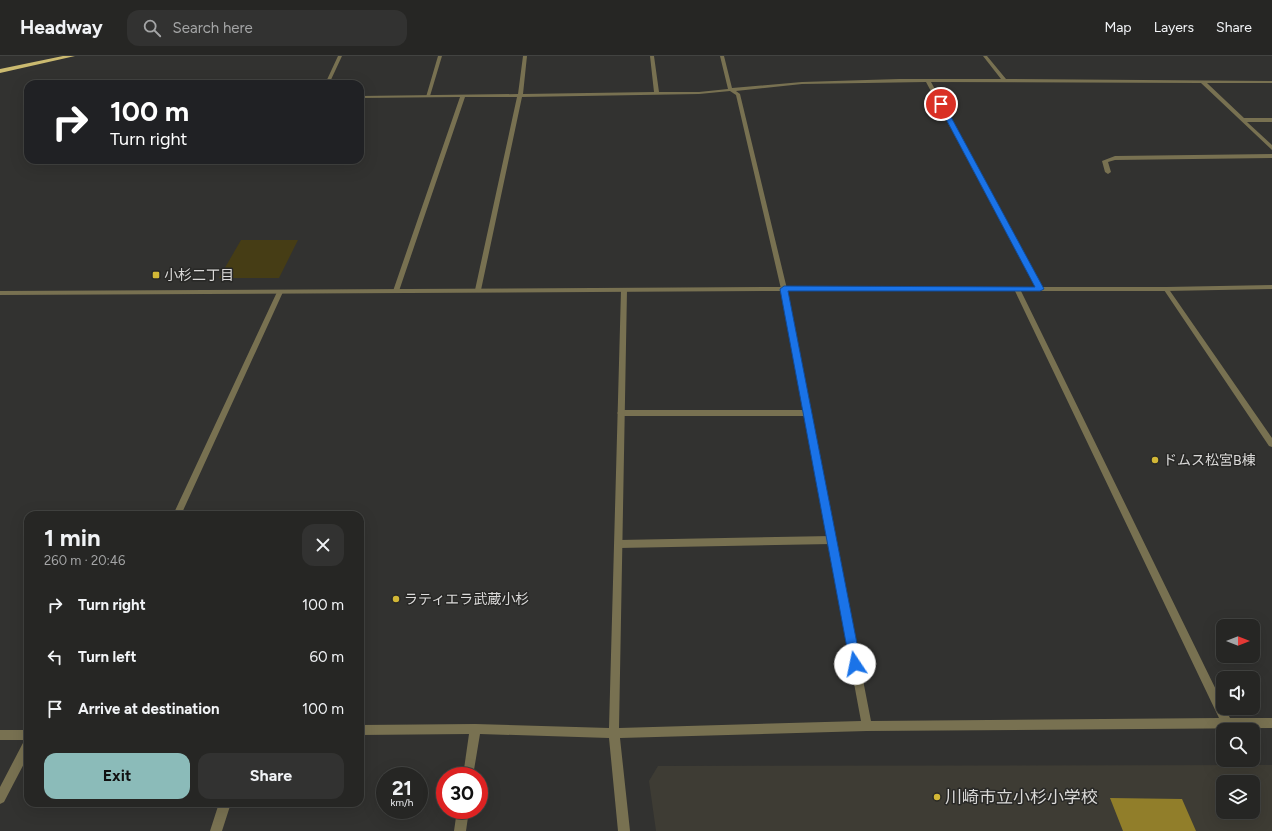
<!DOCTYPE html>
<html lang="en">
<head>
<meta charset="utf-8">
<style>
  body { margin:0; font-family:Figtree,"Noto Sans JP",sans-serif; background:#323231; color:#f1f3f6; height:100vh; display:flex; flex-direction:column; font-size:15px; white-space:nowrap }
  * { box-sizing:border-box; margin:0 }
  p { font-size:13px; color:#a4a5a6 }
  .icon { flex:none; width:22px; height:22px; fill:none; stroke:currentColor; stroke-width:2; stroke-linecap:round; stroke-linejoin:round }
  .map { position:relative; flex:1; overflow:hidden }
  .side { position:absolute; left:24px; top:455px; width:340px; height:296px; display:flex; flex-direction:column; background:#262624; border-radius:12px; box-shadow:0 4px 16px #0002,0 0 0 1px #424341 }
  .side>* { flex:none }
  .top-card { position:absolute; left:24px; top:24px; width:340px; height:84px; border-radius:12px; box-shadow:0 4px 16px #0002,0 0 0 1px #424341; background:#202124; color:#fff; overflow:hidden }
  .needle { width:26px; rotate:90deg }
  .tools { position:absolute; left:1216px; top:563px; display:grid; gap:8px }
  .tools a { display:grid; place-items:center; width:44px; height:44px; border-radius:8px; background:#262624; box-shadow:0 4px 16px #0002,0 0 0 1px #424341; font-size:20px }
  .speed { position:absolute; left:376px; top:711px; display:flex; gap:8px; font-size:20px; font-weight:700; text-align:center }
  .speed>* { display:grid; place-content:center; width:52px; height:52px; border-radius:50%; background:#262624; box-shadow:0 4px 16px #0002,0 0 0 1px #424341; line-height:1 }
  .speed small { font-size:10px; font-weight:400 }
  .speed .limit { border:6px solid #d22; background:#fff; color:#111 }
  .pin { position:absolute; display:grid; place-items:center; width:34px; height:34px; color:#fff; margin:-17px; border:2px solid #fff; border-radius:50%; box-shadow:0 1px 4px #0007 }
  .me { position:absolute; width:44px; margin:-22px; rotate:349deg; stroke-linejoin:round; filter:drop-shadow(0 0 3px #0008) }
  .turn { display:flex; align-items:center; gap:14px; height:84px; padding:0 20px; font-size:18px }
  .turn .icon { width:52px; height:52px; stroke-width:2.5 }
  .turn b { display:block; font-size:28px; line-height:34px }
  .round { display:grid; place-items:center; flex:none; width:42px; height:42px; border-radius:12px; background:#323231 }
  .overview { display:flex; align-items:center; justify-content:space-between; height:68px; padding:0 20px }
  h1 { font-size:24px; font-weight:700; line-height:30px }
  .button { display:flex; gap:8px; margin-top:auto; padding:8px 20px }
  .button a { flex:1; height:46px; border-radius:12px; background:#8bbbb9; color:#111; font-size:16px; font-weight:700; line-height:46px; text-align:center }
  .button a+a { background:#323231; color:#f1f3f6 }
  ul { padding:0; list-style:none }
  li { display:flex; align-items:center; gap:12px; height:52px; padding:0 20px }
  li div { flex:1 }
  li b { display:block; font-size:15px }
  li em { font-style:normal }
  header { display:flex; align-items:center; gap:24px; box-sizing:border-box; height:56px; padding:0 20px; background:#262624; border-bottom:1px solid #424341 }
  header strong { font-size:19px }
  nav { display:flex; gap:22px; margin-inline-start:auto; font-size:14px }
  .search { width:280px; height:36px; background:#323231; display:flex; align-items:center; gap:10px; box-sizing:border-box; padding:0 14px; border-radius:12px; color:#a4a5a6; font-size:15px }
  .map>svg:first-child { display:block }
</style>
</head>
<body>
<header>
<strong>Headway</strong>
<div class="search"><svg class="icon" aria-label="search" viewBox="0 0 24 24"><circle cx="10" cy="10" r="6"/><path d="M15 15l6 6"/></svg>Search here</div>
<nav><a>Map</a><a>Layers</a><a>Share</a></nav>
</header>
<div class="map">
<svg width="1272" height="775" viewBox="0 0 1272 775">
  <rect width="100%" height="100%" fill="#323230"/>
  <path fill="#3e3c34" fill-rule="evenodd" d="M 1272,709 L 1272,775 L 656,775 L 649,725 L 658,710 ZM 1223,726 L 1253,726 L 1253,756 L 1223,756 Z"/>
  <path fill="#463d15" d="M 241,184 L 298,184 L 279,222 L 219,222 Z"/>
  <path fill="#917e2a" d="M 1110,742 L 1182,743 L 1196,775 L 1123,775 Z"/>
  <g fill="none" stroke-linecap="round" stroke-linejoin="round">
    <path fill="#787151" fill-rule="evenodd" d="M 438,0 L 442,0 L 430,40 L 426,41 Z
      M 621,354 L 807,354 L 811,357 L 807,360 L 621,360 L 617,357 Z
      M 832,480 L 835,481 L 836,484 L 835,487 L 832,488 L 619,492 L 616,491 L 615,488 L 616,485 L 619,484 Z"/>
    <path fill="#787151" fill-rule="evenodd" d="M 338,0 L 342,0 L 329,28 L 325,28 Z
      M 523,0 L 527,0 L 523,38 L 654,36 L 650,0 L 654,0 L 659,36 L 699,36 L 728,33 L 720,0 L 724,0 L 732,32 L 802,26 L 899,23 L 1001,23 L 983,0 L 987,0 L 1006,23 L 1272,25 L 1272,27 L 1207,27 L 1244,62 L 1272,62 L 1272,66 L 1247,66 L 1272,89 L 1272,94 L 1201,27 L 931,26 L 1043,233 L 1040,235 L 1037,233 L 926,26 L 802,28 L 736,35 L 740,38 L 787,233 L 871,665 L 1219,662 L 1014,233 L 1017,231 L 1020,233 L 1223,648 L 1223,652 L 1225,652 L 1230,662 L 1272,662 L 1272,672 L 867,675 L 620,682 L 630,775 L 618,775 L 609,682 L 480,678 L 473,720 L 463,720 L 469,678 L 360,679 L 360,669 L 475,668 L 609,672 L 621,234 L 624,232 L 627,234 L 619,672 L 861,665 L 781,233 L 736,39 L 730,35 L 699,38 L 522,41 L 481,234 L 478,236 L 475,234 L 517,41 L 465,41 L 399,235 L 396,237 L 393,235 L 460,41 L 360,42 L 360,40 L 518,38 Z
      M 1272,98 L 1272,102 L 1115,104 L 1108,106 L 1111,116 L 1108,118 L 1105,116 L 1102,105 L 1115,100 Z
      M 1166,231 L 1168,232 L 1272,382 L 1272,391 L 1269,390 L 1164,234 L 1164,232 Z
      M 280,234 L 283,236 L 181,459 L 173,459 L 277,236 Z
      M 0,674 L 28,674 L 28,700 L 4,746 L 0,748 L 0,731 L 24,685 L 26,684 L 0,684 Z
      M 219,747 L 231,747 L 222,775 L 210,775 Z
      M 457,754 L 469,754 L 466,775 L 454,775 Z"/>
    <path fill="#787151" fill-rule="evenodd" d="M 1272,229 L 1272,233 L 1166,235 L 784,235 L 0,239 L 0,235 L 784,231 L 1166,231 Z"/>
    <path fill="#cbba70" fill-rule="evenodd" d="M 63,0 L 75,0 L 0,17 L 0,13 Z"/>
  </g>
  <path fill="#1a73e8" stroke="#114b97" d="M 941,46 L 944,48 L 1044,233 L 1040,235 L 788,235 L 861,608 L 859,612 L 855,614 L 851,612 L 850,608 L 780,233 L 784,230 L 1035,231 L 938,48 Z"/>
  <g fill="#d2b736" stroke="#282826" stroke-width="1.5">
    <rect x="152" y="215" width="8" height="8" rx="2"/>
    <circle cx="1155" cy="404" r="4"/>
    <circle cx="396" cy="543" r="4"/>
    <circle cx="937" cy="741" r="4"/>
  </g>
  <g text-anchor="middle" stroke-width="3" stroke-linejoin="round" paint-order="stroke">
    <g font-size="14" fill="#dbdad9" stroke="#282826" text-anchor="start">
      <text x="164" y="224">小杉二丁目</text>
      <text x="1163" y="409">ドムス松宮B棟</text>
      <text x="404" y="548">ラティエラ武蔵小杉</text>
    </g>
    <g font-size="17" fill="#dbdad9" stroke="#282826" text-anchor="start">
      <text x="945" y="747">川崎市立小杉小学校</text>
    </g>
  </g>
</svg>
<div class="tools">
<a><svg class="needle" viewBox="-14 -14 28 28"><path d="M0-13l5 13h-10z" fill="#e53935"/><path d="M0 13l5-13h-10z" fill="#a4a5a6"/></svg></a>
<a><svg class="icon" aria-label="sound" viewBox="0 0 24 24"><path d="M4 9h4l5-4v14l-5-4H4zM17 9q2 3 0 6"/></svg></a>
<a><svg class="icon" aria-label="search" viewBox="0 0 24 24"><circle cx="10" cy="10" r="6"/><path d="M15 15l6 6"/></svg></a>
<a><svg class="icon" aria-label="layers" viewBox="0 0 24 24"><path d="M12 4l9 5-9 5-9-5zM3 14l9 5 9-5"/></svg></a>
</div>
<div class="speed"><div>21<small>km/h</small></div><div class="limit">30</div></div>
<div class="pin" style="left:941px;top:48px;background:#d93025"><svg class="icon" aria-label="arrive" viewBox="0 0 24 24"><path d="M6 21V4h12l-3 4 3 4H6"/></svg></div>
<svg class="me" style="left:855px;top:608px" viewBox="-20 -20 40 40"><circle r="19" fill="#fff"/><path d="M0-13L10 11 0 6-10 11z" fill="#1a73e8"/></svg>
<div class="top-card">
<div class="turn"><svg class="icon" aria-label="right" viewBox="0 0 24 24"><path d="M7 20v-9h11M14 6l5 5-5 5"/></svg><div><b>100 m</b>Turn right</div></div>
</div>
<section class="side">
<div class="overview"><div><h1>1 min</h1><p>260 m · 20:46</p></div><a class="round"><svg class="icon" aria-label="close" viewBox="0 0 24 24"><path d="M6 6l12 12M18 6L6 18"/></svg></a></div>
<ul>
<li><svg class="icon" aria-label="right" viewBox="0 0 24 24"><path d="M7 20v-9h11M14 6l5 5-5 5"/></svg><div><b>Turn right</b></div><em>100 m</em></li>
<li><svg class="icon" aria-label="left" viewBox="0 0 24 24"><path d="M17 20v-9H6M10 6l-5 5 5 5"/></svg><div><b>Turn left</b></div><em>60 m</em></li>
<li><svg class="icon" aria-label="arrive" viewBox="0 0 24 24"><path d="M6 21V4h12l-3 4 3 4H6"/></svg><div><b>Arrive at destination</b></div><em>100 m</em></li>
</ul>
<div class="button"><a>Exit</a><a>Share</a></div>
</section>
</div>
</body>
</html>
